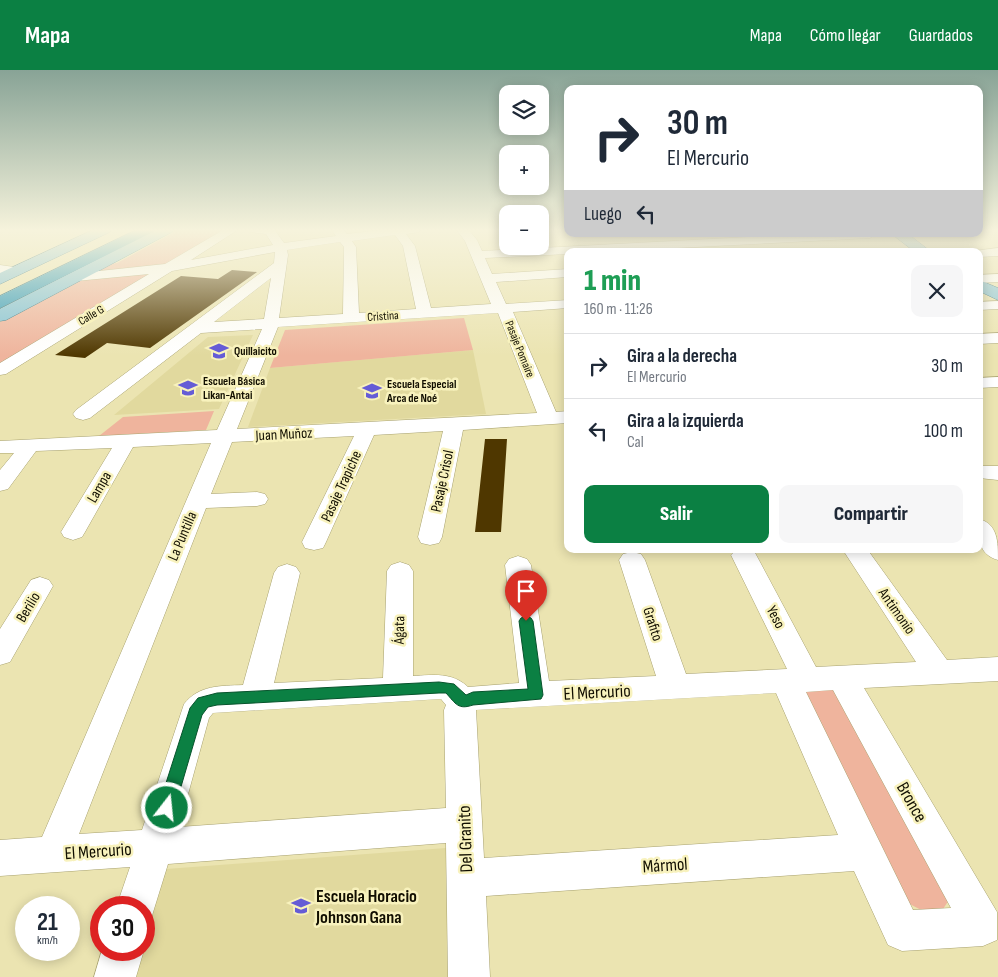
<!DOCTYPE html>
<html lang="es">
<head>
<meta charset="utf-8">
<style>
  body { margin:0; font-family:"Sofia Sans Condensed",sans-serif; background:#f6f6f7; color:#1f2937; height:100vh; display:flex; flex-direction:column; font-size:19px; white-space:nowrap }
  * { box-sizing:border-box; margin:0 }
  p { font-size:16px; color:#747a83 }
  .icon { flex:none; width:28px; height:28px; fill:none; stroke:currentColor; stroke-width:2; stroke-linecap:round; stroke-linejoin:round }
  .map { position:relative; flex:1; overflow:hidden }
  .side { position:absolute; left:564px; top:178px; width:419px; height:305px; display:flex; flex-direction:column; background:#fff; border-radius:10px; box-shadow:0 2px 12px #0003 }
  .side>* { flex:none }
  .top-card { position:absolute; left:564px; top:15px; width:419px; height:152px; border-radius:10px; box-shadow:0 2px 12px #0003; background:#fff; color:#1f2937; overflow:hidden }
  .fabs { position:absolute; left:499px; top:15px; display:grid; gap:10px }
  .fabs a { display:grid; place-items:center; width:50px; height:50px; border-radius:10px; background:#fff; box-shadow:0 2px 12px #0003; font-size:25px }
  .speed { position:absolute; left:15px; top:826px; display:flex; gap:10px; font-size:25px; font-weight:700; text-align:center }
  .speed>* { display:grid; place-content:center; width:65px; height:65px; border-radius:50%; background:#fff; box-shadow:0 2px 12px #0003; line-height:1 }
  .speed small { font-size:12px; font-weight:400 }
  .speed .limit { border:8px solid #d22; background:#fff; color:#111 }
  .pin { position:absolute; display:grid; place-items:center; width:42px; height:42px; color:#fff; margin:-51px -21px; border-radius:50% 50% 50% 0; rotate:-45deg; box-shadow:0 0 5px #0007 }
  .pin .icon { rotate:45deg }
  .me { position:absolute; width:55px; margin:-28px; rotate:16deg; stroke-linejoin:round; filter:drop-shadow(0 0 4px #0008) }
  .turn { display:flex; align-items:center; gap:18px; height:105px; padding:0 20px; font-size:22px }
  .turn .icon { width:65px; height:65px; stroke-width:2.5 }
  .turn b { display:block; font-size:35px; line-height:42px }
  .then { display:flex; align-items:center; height:48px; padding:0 20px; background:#0003; gap:10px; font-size:19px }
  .round { display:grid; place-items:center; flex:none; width:52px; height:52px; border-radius:10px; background:#f6f6f7 }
  .head { display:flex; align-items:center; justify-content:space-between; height:85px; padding:0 20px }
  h1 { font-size:30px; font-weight:800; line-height:38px; color:#1e9e55 }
  .button { display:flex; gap:10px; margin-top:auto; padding:10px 20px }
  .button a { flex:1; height:58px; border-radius:10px; background:#0b8043; color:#fff; font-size:20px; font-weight:800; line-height:58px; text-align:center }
  .button a+a { background:#f6f6f7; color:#1f2937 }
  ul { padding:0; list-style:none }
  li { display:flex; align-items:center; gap:15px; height:65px; padding:0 20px; border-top:1px solid #e0e1e3 }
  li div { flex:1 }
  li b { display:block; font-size:19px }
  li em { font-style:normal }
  header { display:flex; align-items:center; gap:30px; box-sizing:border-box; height:70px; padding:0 25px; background:#0b8043; color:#fff }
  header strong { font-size:24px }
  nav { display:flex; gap:28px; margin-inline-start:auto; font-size:18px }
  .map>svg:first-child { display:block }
</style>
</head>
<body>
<header>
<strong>Mapa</strong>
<nav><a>Mapa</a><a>Cómo llegar</a><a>Guardados</a></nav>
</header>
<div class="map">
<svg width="998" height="907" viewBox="0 0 998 907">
  <rect width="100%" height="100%" fill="#ebe4b1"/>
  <path fill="#e1d99e" d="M 253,265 L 219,339 L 114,345 L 208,267 Z
    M 473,280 L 486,344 L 248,357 L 270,298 Z
    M 446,778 L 449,907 L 134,907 L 144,880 L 144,874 L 166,799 Z"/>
  <path fill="#efb49d" d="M 175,159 L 230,159 L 0,294 L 0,252 L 108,194 L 117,193 L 173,163 Z
    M 464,248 L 473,280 L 270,298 L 285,260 Z
    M 214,341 L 206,360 L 99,366 L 123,347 Z
    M 835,616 L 951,827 L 941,842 L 927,843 L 900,829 L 798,619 Z"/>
  <path fill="#4f3700" d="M 232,200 L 257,202 L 150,278 L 107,273 L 85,288 L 55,285 L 181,206 L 218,209 Z
    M 485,369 L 507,369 L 501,462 L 475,462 Z"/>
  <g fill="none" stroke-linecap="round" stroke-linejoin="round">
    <g stroke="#a8a270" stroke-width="1">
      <path id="minor" d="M 225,159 L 239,159 L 191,190 L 273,175 L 266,164 L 251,162 L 249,159 L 274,159 L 284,173 L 336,166 L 331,159 L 343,159 L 347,164 L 390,159 L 421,159 L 419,162 L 406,164 L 415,176 L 431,238 L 491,234 L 465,171 L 456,159 L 468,159 L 477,170 L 482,181 L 807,164 L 876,164 L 870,168 L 618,181 L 568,181 L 568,184 L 485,188 L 492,204 L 568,199 L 568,207 L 496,212 L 506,234 L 568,230 L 568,238 L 513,242 L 556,342 L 568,341 L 568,353 L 463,360 L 442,467 L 439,473 L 430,475 L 421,473 L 418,467 L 443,361 L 374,365 L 326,472 L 323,478 L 314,480 L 305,478 L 302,472 L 354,366 L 232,372 L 211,424 L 257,422 L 265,424 L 268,429 L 265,434 L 257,436 L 206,438 L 79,764 L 142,760 L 184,634 C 199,615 220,616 243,615 L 274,503 L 278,497 L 287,494 L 296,497 L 300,503 L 274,613 L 383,608 L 387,501 L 391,495 L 400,492 L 409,495 L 413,501 L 413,606 C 434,605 452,602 468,617 L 519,613 L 505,495 L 509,489 L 518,486 L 527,489 L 531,495 L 549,611 L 656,606 L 619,490 L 623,484 L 632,482 L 641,484 L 645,490 L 686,604 L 787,599 L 731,485 L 737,479 L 753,479 L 816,597 L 916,592 L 843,480 L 867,479 L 947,590 L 998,587 L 998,611 L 864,618 L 997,842 L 997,870 L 983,876 L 902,881 L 888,875 L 854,801 L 486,826 L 490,907 L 448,907 L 446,773 L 168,794 L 150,852 L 144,854 L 144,838 L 116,838 L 130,797 L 0,806 L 0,770 L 42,767 L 211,373 L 133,377 L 85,462 L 82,467 L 73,470 L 64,467 L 61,462 L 112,378 L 36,381 L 8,419 L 0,421 L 0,400 L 14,383 L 0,383 L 0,371 L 217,360 L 262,259 L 201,263 L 90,348 L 83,350 L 76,348 L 73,344 L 76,340 L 274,193 L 275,182 L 172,201 L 6,304 L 0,305 L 0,293 L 149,204 L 76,211 L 69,207 L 71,204 L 165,194 ZM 395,165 L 403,176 L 416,239 L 359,243 L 356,177 L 352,171 ZM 340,172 L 344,177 L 343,244 L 279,248 L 288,185 L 287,180 ZM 271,208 L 264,249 L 214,252 ZM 498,243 L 537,343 L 237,359 L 278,257 ZM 833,620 L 951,838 L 913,840 L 806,622 ZM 776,623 L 838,765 L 484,788 L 476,640 ZM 441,629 L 446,635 L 444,640 L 446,738 L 179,757 L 209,648 L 213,643 Z
        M 998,178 L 998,186 L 979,187 L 979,181 L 974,181 Z
        M 0,195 L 21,198 L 23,201 L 16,205 L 0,203 Z
        M 998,204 L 998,212 L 979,213 L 979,205 Z
        M 998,231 L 998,239 L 979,240 L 979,232 Z
        M 998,263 L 998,273 L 979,274 L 979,264 Z
        M 998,307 L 998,317 L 979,318 L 979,308 Z
        M 979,396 L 998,396 L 998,410 L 979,408 Z
        M 979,449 C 998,454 998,472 998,490 C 977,484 979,467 979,449 Z
        M 40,507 L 49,510 L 53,516 L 10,592 L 0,595 L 0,559 L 31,510 Z
        M 102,880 L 144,880 L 136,907 L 94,907 Z"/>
    </g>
    <g stroke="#256979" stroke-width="1">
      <path id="major" d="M 95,159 L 112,159 L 110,162 L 0,214 L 0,203 Z
        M 157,159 L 174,159 L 172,162 L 6,250 L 0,251 L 0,239 Z
        M 892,164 L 908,164 L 930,181 L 914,181 Z
        M 979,210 L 998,218 L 998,230 L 979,221 Z"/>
    </g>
    <g stroke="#256979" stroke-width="1">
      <path id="highway" d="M 138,159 L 155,159 L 153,162 L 0,238 L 0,226 Z"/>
    </g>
    <use href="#minor" fill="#fff" fill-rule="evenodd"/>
    <use href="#major" fill="#83c2d6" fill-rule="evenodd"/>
    <use href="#highway" fill="#309aba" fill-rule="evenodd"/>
  </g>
  <linearGradient id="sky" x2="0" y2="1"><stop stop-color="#88a396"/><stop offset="0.56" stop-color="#f6f3dc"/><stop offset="1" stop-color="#f6f3dc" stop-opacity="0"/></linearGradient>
  <rect width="998" height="286" fill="url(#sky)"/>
  <path fill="#0b8043" stroke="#07532c" d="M 526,546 L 531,548 L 533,551 L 543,625 L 541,629 L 473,635 C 458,640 456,634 446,623 L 439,623 L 217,635 L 208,637 L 202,645 L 173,744 L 167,746 L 161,744 L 158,738 L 190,638 L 198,628 L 217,623 L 439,612 L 454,614 L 466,625 L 473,622 L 528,619 L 519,551 L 521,548 Z"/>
  <defs>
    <g id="school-bare" transform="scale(1.5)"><path d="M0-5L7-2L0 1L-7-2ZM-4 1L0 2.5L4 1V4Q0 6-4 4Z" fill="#655cd6" stroke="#f8f2bd" stroke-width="2.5" paint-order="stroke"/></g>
  </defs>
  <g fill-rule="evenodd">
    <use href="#school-bare" x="219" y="281"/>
    <use href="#school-bare" x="188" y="318"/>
    <use href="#school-bare" x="372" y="321"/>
    <use href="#school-bare" x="301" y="836"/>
  </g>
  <g text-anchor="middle" stroke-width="5" stroke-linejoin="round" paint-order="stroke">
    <g font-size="12" fill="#110e00" stroke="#f8f2bd">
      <text transform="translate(91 245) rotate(-31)" y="4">Calle G</text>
      <text transform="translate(383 246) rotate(-4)" y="4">Cristina</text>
      <text transform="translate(520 279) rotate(68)" y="4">Pasaje Pomaire</text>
    </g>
    <g font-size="12" font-weight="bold" fill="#110e00" stroke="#f8f2bd" text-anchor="start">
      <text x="234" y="285">Quillaicito</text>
      <text x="203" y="315">Escuela Básica<tspan x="203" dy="14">Likan-Antai</tspan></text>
      <text x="387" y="318">Escuela Especial<tspan x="387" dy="14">Arca de Noé</tspan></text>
    </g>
    <g font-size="15" fill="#110e00" stroke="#f8f2bd">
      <text transform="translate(284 364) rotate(-3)" y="5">Juan Muñoz</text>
      <text transform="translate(442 411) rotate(-78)" y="5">Pasaje Crisol</text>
      <text transform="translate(341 416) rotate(-65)" y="5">Pasaje Trapiche</text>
      <text transform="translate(99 417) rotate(-60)" y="5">Lampa</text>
      <text transform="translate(182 466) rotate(-67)" y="5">La Puntilla</text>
      <text transform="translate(28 537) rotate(-59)" y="5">Berilio</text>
      <text transform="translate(897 541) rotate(55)" y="5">Antimonio</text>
      <text transform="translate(776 547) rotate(63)" y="5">Yeso</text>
      <text transform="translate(653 554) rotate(72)" y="5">Grafito</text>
      <text transform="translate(399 560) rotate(-89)" y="5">Ágata</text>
    </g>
    <g font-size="18" fill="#110e00" stroke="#f8f2bd">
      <text transform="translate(597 622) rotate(-3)" y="6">El Mercurio</text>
      <text transform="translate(912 732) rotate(60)" y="6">Bronce</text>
      <text transform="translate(465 769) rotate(-92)" y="6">Del Granito</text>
      <text transform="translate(98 781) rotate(-4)" y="6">El Mercurio</text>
      <text transform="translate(665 795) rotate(-4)" y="6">Mármol</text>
    </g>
    <g font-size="18" font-weight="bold" fill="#110e00" stroke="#f8f2bd" text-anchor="start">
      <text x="316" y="832">Escuela Horacio<tspan x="316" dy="21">Johnson Gana</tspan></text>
    </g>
  </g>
</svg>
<div class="fabs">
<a><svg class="icon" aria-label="layers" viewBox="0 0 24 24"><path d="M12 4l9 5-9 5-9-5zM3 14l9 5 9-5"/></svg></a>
<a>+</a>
<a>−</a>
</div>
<div class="speed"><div>21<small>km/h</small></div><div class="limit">30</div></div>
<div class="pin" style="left:526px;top:551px;background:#d93025"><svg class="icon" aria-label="arrive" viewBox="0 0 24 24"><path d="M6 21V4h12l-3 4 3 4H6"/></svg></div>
<svg class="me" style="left:167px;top:738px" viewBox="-20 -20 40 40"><circle r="17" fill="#0b8043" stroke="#fff" stroke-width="3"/><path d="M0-11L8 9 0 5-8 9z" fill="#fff"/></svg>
<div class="top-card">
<div class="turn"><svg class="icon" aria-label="right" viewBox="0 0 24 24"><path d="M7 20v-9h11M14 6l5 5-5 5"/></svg><div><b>30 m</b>El Mercurio</div></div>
<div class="then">Luego<svg class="icon" aria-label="left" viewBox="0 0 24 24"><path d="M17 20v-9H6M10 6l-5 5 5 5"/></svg></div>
</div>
<section class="side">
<div class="head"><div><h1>1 min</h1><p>160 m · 11:26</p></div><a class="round"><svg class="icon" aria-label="close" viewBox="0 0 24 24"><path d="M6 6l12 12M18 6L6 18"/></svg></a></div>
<ul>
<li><svg class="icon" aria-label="right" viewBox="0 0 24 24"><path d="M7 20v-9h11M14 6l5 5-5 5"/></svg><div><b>Gira a la derecha</b><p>El Mercurio</p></div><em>30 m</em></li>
<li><svg class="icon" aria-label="left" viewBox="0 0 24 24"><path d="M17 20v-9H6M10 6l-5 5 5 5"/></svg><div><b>Gira a la izquierda</b><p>Cal</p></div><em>100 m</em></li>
</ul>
<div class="button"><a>Salir</a><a>Compartir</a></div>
</section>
</div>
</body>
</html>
